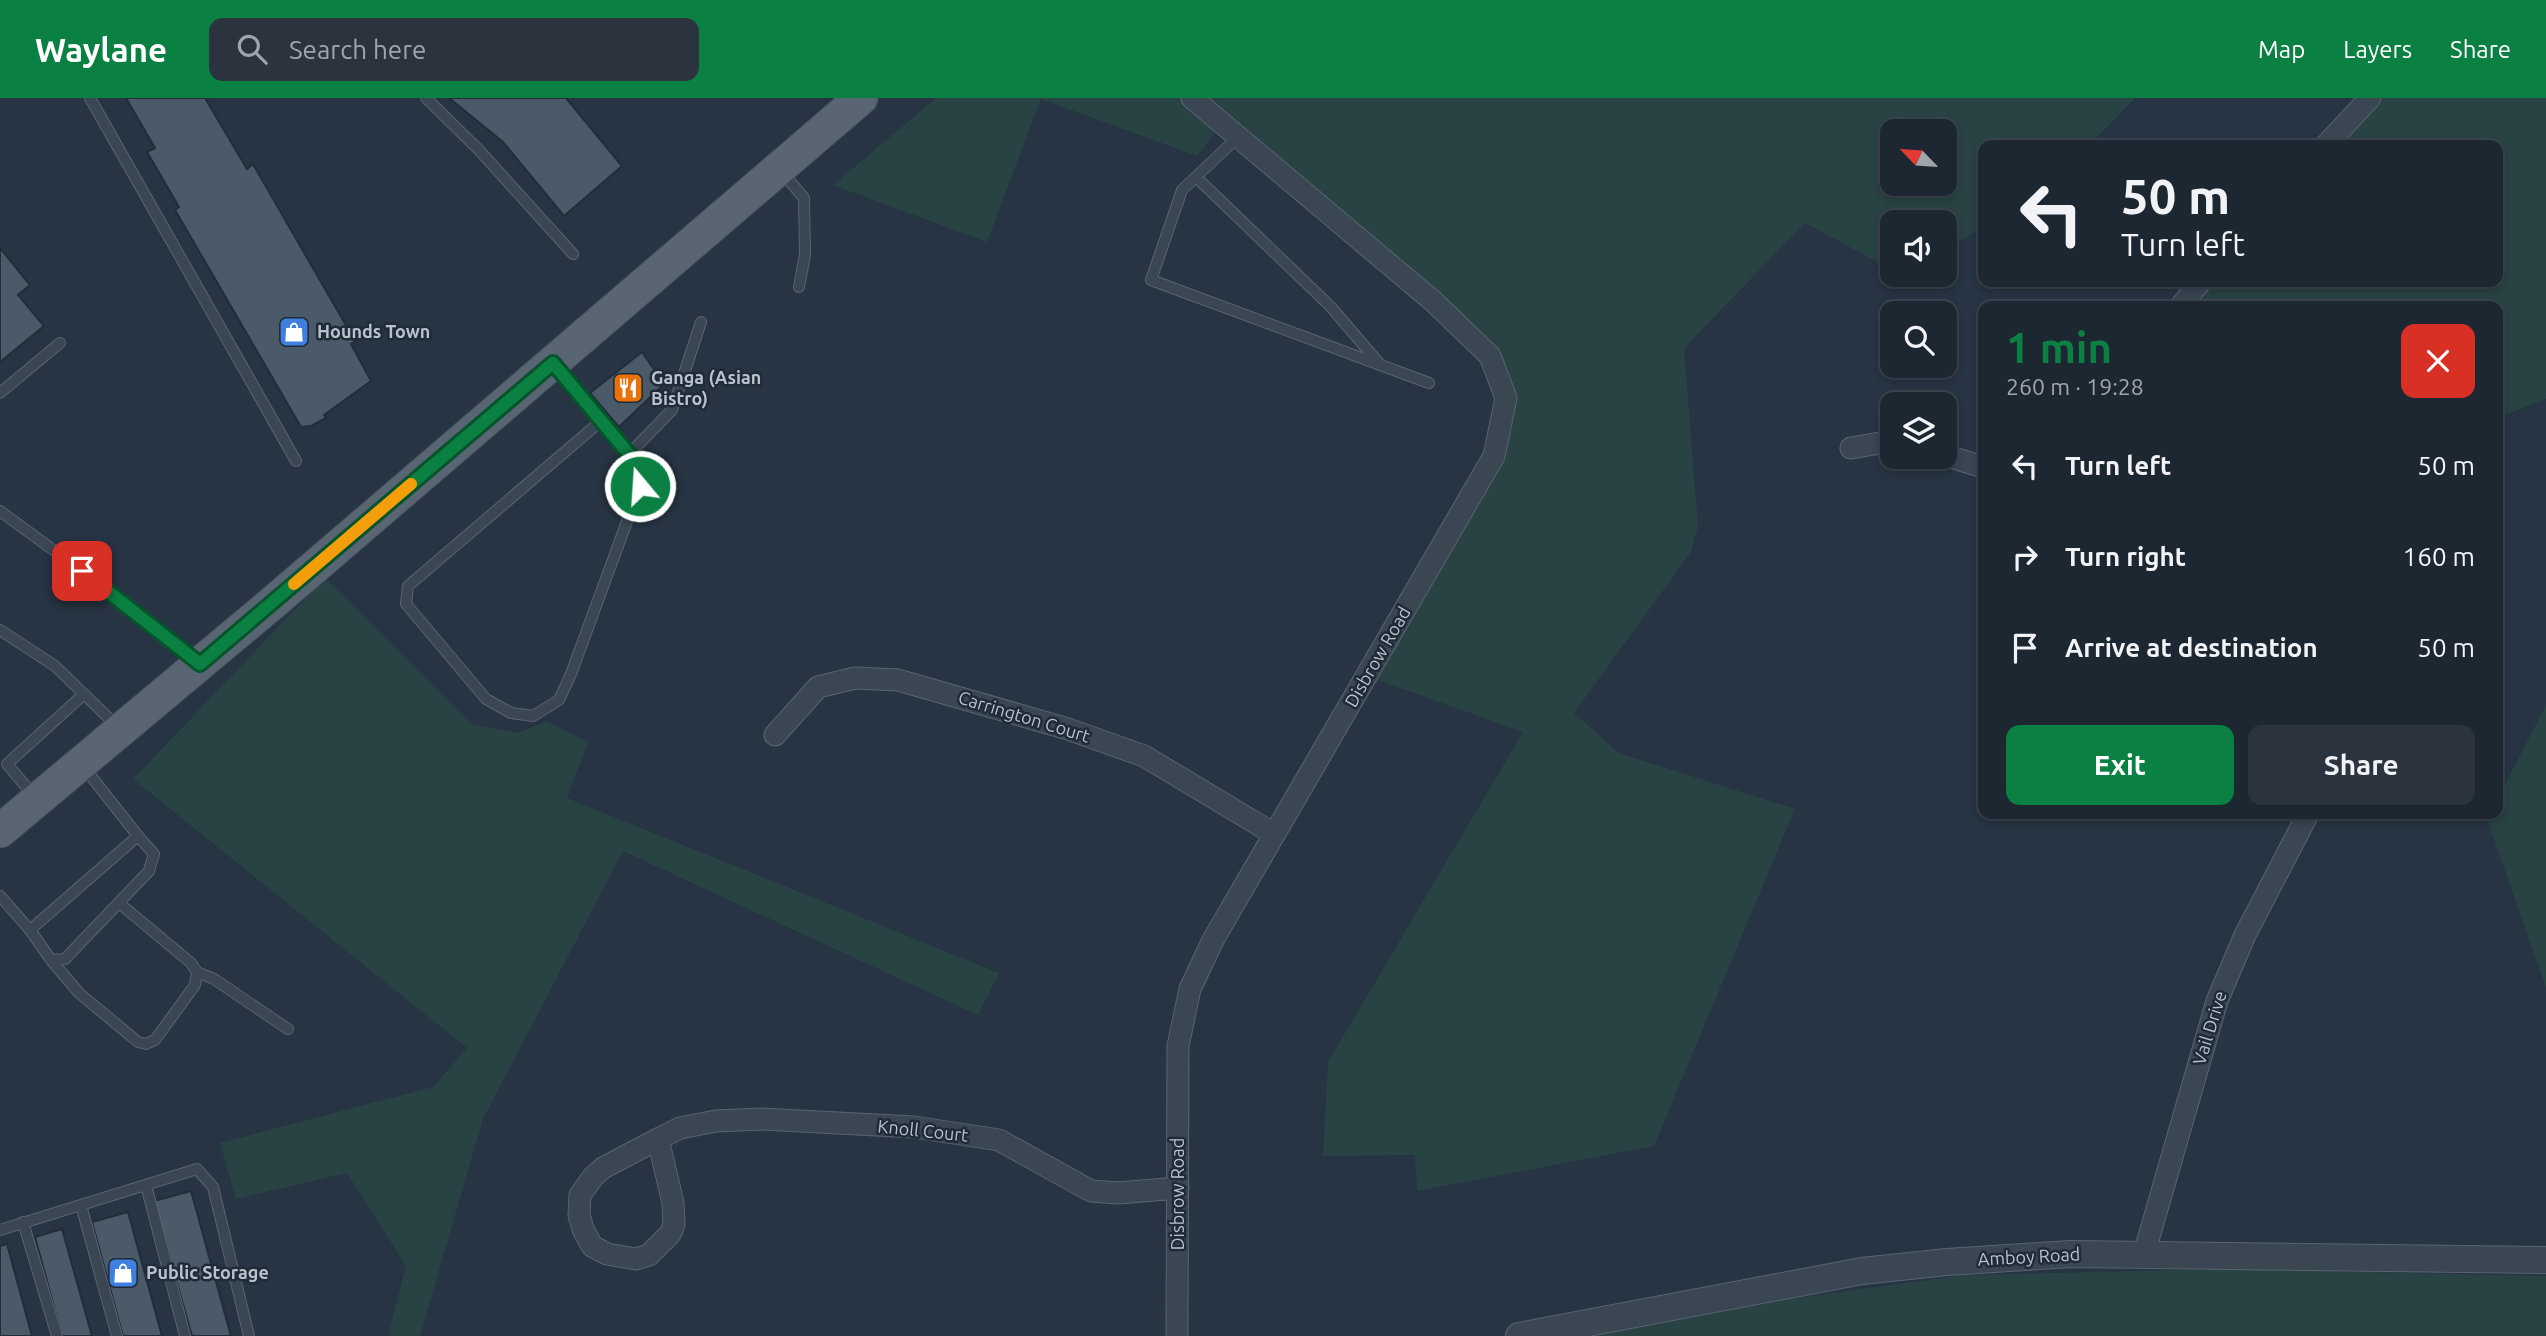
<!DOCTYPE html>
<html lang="en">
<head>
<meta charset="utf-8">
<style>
  body { margin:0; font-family:Ubuntu,sans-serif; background:#2a333e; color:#f1f3f6; height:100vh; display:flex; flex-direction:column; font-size:26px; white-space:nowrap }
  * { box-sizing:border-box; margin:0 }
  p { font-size:23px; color:#a0a5ac }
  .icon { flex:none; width:38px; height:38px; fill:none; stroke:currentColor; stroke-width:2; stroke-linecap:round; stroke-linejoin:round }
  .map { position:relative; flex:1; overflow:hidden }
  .panel { position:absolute; left:1978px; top:203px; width:525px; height:518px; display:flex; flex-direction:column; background:#1d2732; border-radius:14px; box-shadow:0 4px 10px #0003,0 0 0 2px #3b444d }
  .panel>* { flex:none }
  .banner { position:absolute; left:1978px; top:42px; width:525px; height:147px; border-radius:14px; box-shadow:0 4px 10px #0003,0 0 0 2px #3b444d; background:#1d2732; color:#f1f3f6; overflow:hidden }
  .needle { width:46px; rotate:295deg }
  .tools { position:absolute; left:1880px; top:21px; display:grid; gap:14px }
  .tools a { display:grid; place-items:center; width:77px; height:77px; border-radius:14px; background:#1d2732; box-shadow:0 4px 10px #0003,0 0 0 2px #3b444d; font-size:35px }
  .pin { position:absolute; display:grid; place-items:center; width:60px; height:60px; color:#fff; margin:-30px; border-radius:14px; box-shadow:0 4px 10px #0006 }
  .me { position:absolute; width:77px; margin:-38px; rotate:342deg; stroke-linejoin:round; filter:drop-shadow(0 0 5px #0008) }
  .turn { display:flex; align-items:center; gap:24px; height:147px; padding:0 28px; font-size:32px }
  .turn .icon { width:91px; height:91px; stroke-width:2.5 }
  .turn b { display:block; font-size:49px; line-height:60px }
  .round { display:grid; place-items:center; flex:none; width:74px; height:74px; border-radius:14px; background:#2a333e }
  .summary { display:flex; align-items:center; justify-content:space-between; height:119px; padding:0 28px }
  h1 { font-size:42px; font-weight:700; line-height:52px; color:#0b8043 }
  .action { display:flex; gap:14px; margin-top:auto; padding:14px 28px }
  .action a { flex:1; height:80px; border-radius:14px; background:#0b8043; color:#fff; font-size:28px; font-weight:700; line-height:80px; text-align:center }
  .action a+a { background:#2a333e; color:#f1f3f6 }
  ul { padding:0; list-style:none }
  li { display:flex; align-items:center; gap:21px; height:91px; padding:0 28px }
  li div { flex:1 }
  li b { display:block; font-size:26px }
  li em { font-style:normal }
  header { display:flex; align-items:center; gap:42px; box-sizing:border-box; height:98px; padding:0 35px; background:#0b8043; color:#fff }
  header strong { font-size:33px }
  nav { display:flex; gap:38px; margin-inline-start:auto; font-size:24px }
  .search { width:490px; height:63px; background:#2a333e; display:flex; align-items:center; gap:18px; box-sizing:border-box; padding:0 24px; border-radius:14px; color:#a0a5ac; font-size:26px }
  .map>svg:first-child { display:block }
</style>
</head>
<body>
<header>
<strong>Waylane</strong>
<div class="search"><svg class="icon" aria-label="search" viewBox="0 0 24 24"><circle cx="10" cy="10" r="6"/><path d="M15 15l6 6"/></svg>Search here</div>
<nav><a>Map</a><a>Layers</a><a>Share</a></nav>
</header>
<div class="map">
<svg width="2546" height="1238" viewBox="0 0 2546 1238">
  <rect width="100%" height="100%" fill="#273443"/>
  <path fill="#294244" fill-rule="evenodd" d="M 936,0 L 2135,0 L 2090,47 L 1983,47 L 1983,128 L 1944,154 L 1944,124 L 1892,124 L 1892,172 L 1805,125 L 1684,250 L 1698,429 L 1691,454 L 1574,615 L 1619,655 L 1795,711 L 1654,1048 L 1417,1093 L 1415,1057 L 1323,1058 L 1328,964 L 1523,634 L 1367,578 L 1496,362 L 1507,309 L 1463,239 L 1221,26 L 1197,58 L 1041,1 L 987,144 L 833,87 ZM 1892,33 L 1944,33 L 1944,86 L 1892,86 Z
    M 2359,0 L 2546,0 L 2546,301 L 2497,320 L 2497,208 L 2173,208 L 2195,184 L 2497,184 L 2497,47 L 2317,47 Z
    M 325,480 L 471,626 L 518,635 L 547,623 L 588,644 L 567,700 L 999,875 L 978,917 L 623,753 L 483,1021 L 420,1238 L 388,1238 L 406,1168 L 347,1075 L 236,1101 L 220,1045 L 433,989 L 467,950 L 133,681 Z
    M 2546,607 L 2546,890 L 2487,721 L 2490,716 L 2497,716 L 2497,702 Z
    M 2226,1171 L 2546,1178 L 2546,1238 L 1592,1238 L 1790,1201 L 1964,1177 Z"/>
  <path fill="#4b5a69" stroke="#222d3a" stroke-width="2" d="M 126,0 L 205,0 L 247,71 L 253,66 L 355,243 L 351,246 L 371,283 L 324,317 L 326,320 L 311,328 L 301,329 L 175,112 L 179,109 L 147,54 L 155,50 Z
    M 449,0 L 566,0 L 622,68 L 564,118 L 503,44 Z
    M 0,150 L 30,187 L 18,197 L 44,228 L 0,264 Z
    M 642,254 L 664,286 L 619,329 L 590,295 Z
    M 191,1093 L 231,1238 L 192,1238 L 154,1103 Z
    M 128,1114 L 162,1238 L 123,1238 L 92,1124 Z
    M 62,1131 L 92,1238 L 62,1238 L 35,1139 Z
    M 7,1146 L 32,1238 L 0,1238 L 0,1148 Z"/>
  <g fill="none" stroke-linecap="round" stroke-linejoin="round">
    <g stroke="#596470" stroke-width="12">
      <path id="service" d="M 90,0 L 296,363
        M 426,0 L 479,52 L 573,156
        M 1238,39 L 1182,92 L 1151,182 L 1429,285
        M 781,73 L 804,100 L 805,157 L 799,189
        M 1196,79 L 1331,209 L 1378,264
        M 555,267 L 638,367 L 640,388 L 571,576 L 559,602 L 533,618 L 511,615 L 486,601 L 406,506 L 408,488 L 601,323
        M 0,295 L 60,245
        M 629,356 L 672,312 L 701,224
        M 0,413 L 82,473 L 198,564
        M 0,532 L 55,568 L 119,630
        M 35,699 L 7,666 L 84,596
        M 0,798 L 30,832 L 138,738 L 83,668
        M 30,832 L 51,862 L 65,861 L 149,773 L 154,756 L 138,738
        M 51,862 L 79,895 L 138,944 L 146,946 L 155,942 L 195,887 L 197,874 L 191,865 L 119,805
        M 197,874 L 214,881 L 288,931
        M 146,1087 L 185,1238
        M 81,1107 L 117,1238
        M 23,1124 L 57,1238
        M 0,1132 L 197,1071 L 213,1089 L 249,1238"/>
    </g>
    <g stroke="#596470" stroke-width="23">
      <path id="minor" d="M 2326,47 L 2370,0
        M 2181,208 L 2200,184
        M 1851,350 L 1892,343
        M 1944,357 L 1983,369
        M 775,637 L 818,589 L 855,580 L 898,582 L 1068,631 L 1144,658 L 1274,736
        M 658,1041 L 680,1030 L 716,1023 L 761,1021 L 914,1029 L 999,1042 L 1091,1093 L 1118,1095 L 1178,1090
        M 658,1041 L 673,1105 L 674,1127 L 670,1136 L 649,1157 L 636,1161 L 607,1156 L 592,1148 L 583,1131 L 579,1117 L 580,1097 L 593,1079 L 603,1070 Z
        M 2144,1156 L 2217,903 L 2245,837 L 2308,716
        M 1177,1238 L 1178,948 L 1190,891 L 1213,842 L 1494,358 L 1506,300 L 1490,258 L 1434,204 L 1192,0"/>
    </g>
    <g stroke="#596470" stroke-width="28">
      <path id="tertiary" d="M 1519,1238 L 1862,1173 L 1947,1164 L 2071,1156 L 2546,1162"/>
    </g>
    <g stroke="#454f5c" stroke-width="35">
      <path id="primary" d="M 0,733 L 276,502 L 861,0"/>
    </g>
    <use href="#service" stroke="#3b4653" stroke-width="10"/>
    <use href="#minor" stroke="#3b4653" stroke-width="21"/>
    <use href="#tertiary" stroke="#3b4653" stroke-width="26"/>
    <use href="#primary" stroke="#596572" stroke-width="33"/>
  </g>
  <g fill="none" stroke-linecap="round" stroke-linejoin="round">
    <g stroke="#07532c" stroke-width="18">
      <path id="route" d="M 82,473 L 200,566 L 553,265 L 638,367 L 640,388"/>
    </g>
    <use href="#route" stroke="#0b8043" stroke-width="12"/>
    <path stroke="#f59e0b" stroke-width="12" d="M 294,486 L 411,386"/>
  </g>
  <defs>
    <g id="shop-square" transform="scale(1.575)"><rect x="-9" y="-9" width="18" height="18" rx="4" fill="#3f7fe0" stroke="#202b38"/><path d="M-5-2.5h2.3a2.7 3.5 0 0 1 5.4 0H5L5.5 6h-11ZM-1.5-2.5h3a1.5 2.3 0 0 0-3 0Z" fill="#fff"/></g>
    <g id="restaurant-square" transform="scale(1.575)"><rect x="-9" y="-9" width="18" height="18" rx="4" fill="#e8710a" stroke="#202b38"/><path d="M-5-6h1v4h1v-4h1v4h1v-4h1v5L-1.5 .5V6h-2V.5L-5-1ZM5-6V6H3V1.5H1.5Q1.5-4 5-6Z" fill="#fff"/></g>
  </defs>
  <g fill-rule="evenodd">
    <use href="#shop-square" x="294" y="234"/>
    <use href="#restaurant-square" x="628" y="290"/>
    <use href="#shop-square" x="123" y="1175"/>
  </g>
  <g text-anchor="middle" stroke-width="5" stroke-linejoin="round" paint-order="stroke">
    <g font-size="18" font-weight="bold" fill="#b8c1cc" stroke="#202b38" text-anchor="start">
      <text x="317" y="240">Hounds Town</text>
      <text x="651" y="286">Ganga (Asian<tspan x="651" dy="21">Bistro)</tspan></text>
      <text x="146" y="1181">Public Storage</text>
    </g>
    <g font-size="18" fill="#b8c1cc" stroke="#202b38">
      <text transform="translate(1378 559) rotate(-60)" y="6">Disbrow Road</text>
      <text transform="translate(1024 619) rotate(17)" y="6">Carrington Court</text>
      <text transform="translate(2210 930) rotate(-73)" y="6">Vail Drive</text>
      <text transform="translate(923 1033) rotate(6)" y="6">Knoll Court</text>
      <text transform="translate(1178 1096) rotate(-90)" y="6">Disbrow Road</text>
      <text transform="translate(2029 1159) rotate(-3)" y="6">Amboy Road</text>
    </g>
  </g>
</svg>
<div class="tools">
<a><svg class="needle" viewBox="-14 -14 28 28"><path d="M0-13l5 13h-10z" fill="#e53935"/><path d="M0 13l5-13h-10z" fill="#a0a5ac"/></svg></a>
<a><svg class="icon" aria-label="sound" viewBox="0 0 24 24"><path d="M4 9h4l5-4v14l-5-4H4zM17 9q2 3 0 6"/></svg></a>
<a><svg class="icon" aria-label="search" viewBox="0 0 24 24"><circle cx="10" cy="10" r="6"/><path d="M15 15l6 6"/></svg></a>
<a><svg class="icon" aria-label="layers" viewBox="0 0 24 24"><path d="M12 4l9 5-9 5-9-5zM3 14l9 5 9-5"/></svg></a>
</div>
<div class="pin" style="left:82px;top:473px;background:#d93025"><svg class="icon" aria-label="arrive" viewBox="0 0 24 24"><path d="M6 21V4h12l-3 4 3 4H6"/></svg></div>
<svg class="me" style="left:640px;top:388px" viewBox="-20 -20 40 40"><circle r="17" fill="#0b8043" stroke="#fff" stroke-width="3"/><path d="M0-11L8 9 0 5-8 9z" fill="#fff"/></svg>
<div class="banner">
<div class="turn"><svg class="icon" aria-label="left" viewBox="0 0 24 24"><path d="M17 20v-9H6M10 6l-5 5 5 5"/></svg><div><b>50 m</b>Turn left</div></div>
</div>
<section class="panel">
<div class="summary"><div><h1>1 min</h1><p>260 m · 19:28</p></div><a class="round" style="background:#d93025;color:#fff"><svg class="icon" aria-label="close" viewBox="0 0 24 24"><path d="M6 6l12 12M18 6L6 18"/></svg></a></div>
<ul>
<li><svg class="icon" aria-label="left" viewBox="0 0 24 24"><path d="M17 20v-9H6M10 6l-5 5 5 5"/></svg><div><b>Turn left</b></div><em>50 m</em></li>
<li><svg class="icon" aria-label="right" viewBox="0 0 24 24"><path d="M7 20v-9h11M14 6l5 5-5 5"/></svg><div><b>Turn right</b></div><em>160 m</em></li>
<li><svg class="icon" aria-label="arrive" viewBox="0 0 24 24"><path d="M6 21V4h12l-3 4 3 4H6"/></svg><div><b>Arrive at destination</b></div><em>50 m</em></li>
</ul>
<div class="action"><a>Exit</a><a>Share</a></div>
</section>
</div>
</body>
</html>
